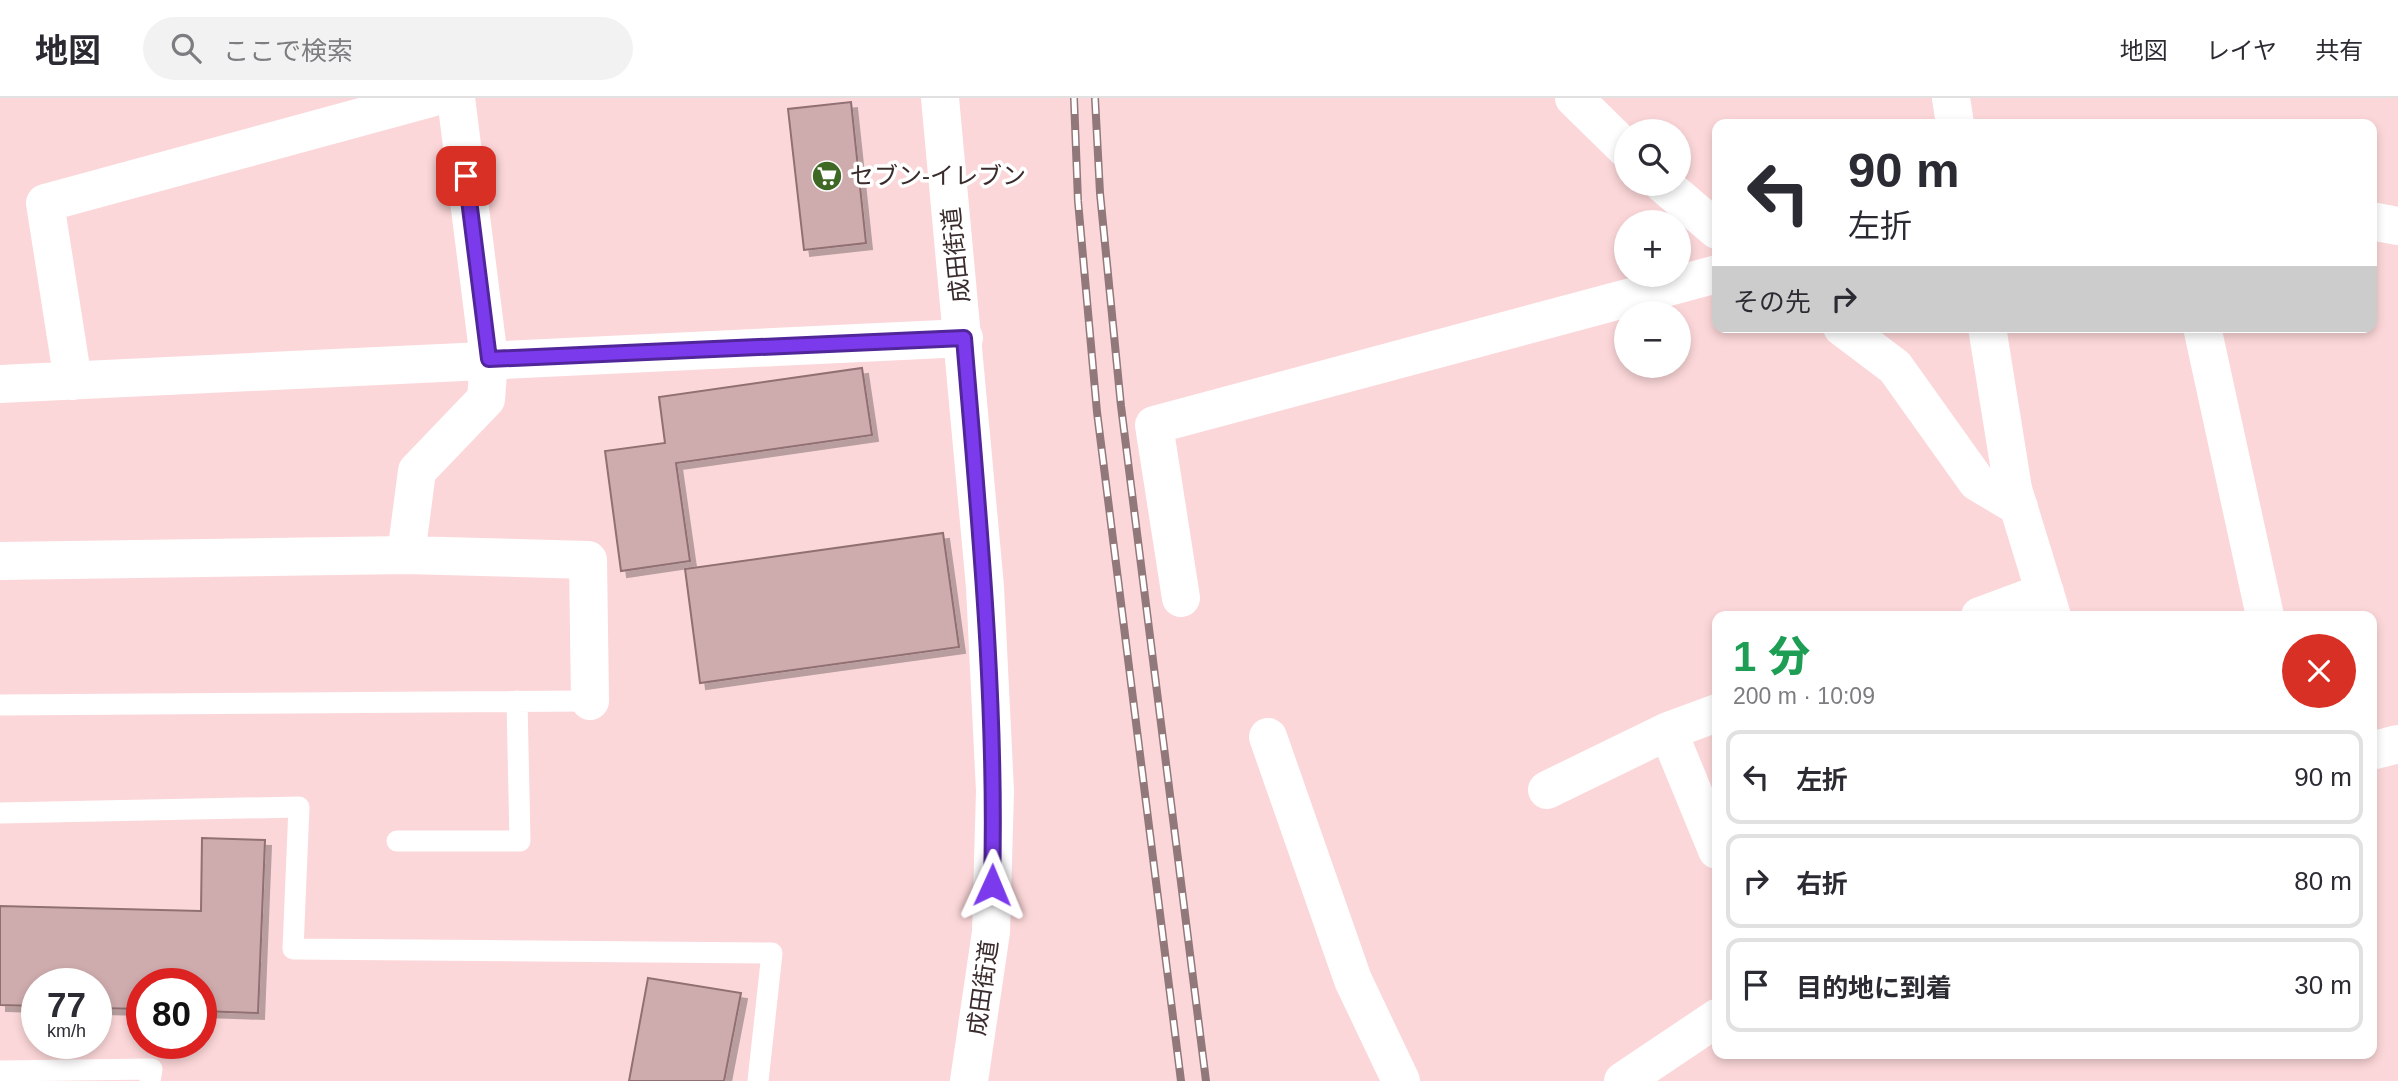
<!DOCTYPE html>
<html lang="ja">
<head>
<meta charset="utf-8">
<style>
  body { margin:0; font-family:Helvetica,"Noto Sans JP",sans-serif; background:#f2f2f3; color:#2b2b33; height:100vh; display:flex; flex-direction:column; font-size:26px; white-space:nowrap }
  * { box-sizing:border-box; margin:0 }
  p { font-size:23px; color:#7c7c81 }
  .icon { flex:none; width:38px; height:38px; fill:none; stroke:currentColor; stroke-width:2; stroke-linecap:round; stroke-linejoin:round }
  .map { position:relative; flex:1; overflow:hidden }
  .details { position:absolute; left:1712px; top:513px; width:665px; height:448px; display:flex; flex-direction:column; background:#fff; border-radius:14px; box-shadow:0 4px 10px #0003 }
  .details>* { flex:none }
  .hud { position:absolute; left:1712px; top:21px; width:665px; height:214px; border-radius:14px; box-shadow:0 4px 10px #0003; background:#fff; color:#2b2b33; overflow:hidden }
  .buttons { position:absolute; left:1614px; top:21px; display:grid; gap:14px }
  .buttons a { display:grid; place-items:center; width:77px; height:77px; border-radius:50%; background:#fff; box-shadow:0 4px 10px #0003; font-size:35px }
  .speed { position:absolute; left:21px; top:870px; display:flex; gap:14px; font-size:35px; font-weight:700; text-align:center }
  .speed>* { display:grid; place-content:center; width:91px; height:91px; border-radius:50%; background:#fff; box-shadow:0 4px 10px #0003; line-height:1 }
  .speed small { font-size:18px; font-weight:400 }
  .speed .limit { border:10px solid #d22; background:#fff; color:#111 }
  .pin { position:absolute; display:grid; place-items:center; width:60px; height:60px; color:#fff; margin:-30px; border-radius:14px; box-shadow:0 4px 10px #0006 }
  .me { position:absolute; width:77px; margin:-38px; rotate:1deg; stroke-linejoin:round; filter:drop-shadow(0 0 5px #0008) }
  .turn { display:flex; align-items:center; gap:24px; height:147px; padding:0 21px; font-size:32px }
  .turn .icon { width:91px; height:91px; stroke-width:2.5 }
  .turn b { display:block; font-size:49px; line-height:60px }
  .then { display:flex; align-items:center; height:66px; padding:0 21px; background:#0003; gap:14px; font-size:26px }
  .round { display:grid; place-items:center; flex:none; width:74px; height:74px; border-radius:37px; background:#f2f2f3 }
  .overview { display:flex; align-items:center; justify-content:space-between; height:119px; padding:0 21px }
  h1 { font-size:42px; font-weight:800; line-height:52px; color:#1e9e55 }
  ul { padding:0; list-style:none }
  li { display:flex; align-items:center; gap:21px; height:94px; margin:0 14px 10px; padding:0 7px; border:4px solid #e1e1e2; border-radius:14px }
  li div { flex:1 }
  li b { display:block; font-size:26px }
  li em { font-style:normal }
  header { display:flex; align-items:center; gap:42px; box-sizing:border-box; height:98px; padding:0 35px; background:#fff; border-bottom:2px solid #e1e1e2 }
  header strong { font-size:33px }
  nav { display:flex; gap:38px; margin-inline-start:auto; font-size:24px }
  .search { width:490px; height:63px; background:#f2f2f3; display:flex; align-items:center; gap:18px; box-sizing:border-box; padding:0 24px; border-radius:38px; color:#7c7c81; font-size:26px }
  .map>svg:first-child { display:block }
</style>
</head>
<body>
<header>
<strong>地図</strong>
<div class="search"><svg class="icon" aria-label="search" viewBox="0 0 24 24"><circle cx="10" cy="10" r="6"/><path d="M15 15l6 6"/></svg>ここで検索</div>
<nav><a>地図</a><a>レイヤ</a><a>共有</a></nav>
</header>
<div class="map">
<svg width="2398" height="983" viewBox="0 0 2398 983">
  <defs>
    <filter id="shadow"><feDropShadow dx="6" dy="6" stdDeviation="0" flood-color="#0004"/></filter>
  </defs>
  <rect width="100%" height="100%" fill="#fcd7d9"/>
  <path fill="#ceabad" stroke="#907072" stroke-width="2" filter="url(#shadow)" d="M 851,4 L 866,145 L 804,152 L 788,11 Z
    M 862,270 L 872,337 L 676,365 L 690,463 L 621,473 L 605,353 L 665,345 L 659,299 Z
    M 943,435 L 959,549 L 700,585 L 685,471 Z
    M 202,740 L 265,742 L 258,915 L 201,913 L 201,886 L 142,886 L 142,911 L 96,910 L 96,886 L 37,886 L 37,908 L 0,907 L 0,808 L 201,813 Z
    M 648,880 L 741,895 L 724,983 L 629,983 Z"/>
  <g fill="none" stroke-linecap="round" stroke-linejoin="round">
    <path stroke="#fff" stroke-width="21" d="M 0,607 L 590,603
      M 0,715 L 299,709 L 293,851 L 772,855 L 758,983
      M 397,743 L 520,743 L 517,603
      M 0,973 L 152,971 L 150,983"/>
    <path stroke="#fff" stroke-width="38" d="M 1574,0 L 1626,51
      M 1951,0 L 1955,26
      M 1663,86 L 1717,132
      M 2371,123 L 2398,128
      M 1842,229 L 1895,269 L 1977,384 L 2019,409
      M 1987,229 L 2013,391 L 2052,518
      M 2202,229 L 2265,518
      M 73,283 L 45,105 L 431,0
      M 0,286 L 964,240
      M 406,457 L 417,373 L 486,301 L 489,261 L 456,0
      M 0,463 L 406,457 L 588,462 L 590,603
      M 1181,500 L 1154,327 L 1717,176
      M 1980,518 L 2045,494
      M 1668,633 L 1717,752
      M 1268,639 L 1353,882 L 1401,983
      M 2371,653 L 2398,646
      M 1547,692 L 1668,633 L 1717,615
      M 1623,983 L 1717,920"/>
    <path stroke="#fff" stroke-width="38" d="M 940,0 L 985,489 L 995,693 L 991,834 L 969,983"/>
    <g stroke="#91787a" stroke-width="8">
      <path id="rail" d="M 1074,0 L 1078,103 L 1097,314 L 1181,983
        M 1095,0 L 1100,95 L 1121,308 L 1206,983"/>
    </g>
    <use href="#rail" stroke="#fff" stroke-width="5" stroke-dasharray="16" stroke-linecap="butt"/>
  </g>
  <g fill="none" stroke-linecap="round" stroke-linejoin="round">
    <g stroke="#51269a" stroke-width="18">
      <path id="route" d="M 466,78 L 489,261 L 964,240 C 979,422 997,604 992,787"/>
    </g>
    <use href="#route" stroke="#7c3aed" stroke-width="12"/>
  </g>
  <defs>
    <g id="supermarket-disc" transform="scale(1.575)"><circle r="9.5" fill="#3f6824" stroke="#fff"/><path d="M-6-5.5h2.5l.6 2H6L4.5 2H-2.5L-4.4-4H-6ZM-1.5 3.2a1.3 1.3 0 1 0 .1 0ZM3 3.2a1.3 1.3 0 1 0 .1 0Z" fill="#fff"/></g>
  </defs>
  <g fill-rule="evenodd">
    <use href="#supermarket-disc" x="827" y="78"/>
  </g>
  <g text-anchor="middle" stroke-width="7" stroke-linejoin="round" paint-order="stroke">
    <g font-size="24" fill="#3a2c2d" stroke="#fff" text-anchor="start">
      <text x="850" y="86">セブン-イレブン</text>
    </g>
    <g font-size="24" fill="#3a2c2d" stroke="#fff">
      <text transform="translate(956 157) rotate(-96)" y="8">成田街道</text>
      <text transform="translate(983 890) rotate(-82)" y="8">成田街道</text>
    </g>
  </g>
</svg>
<div class="buttons">
<a><svg class="icon" aria-label="search" viewBox="0 0 24 24"><circle cx="10" cy="10" r="6"/><path d="M15 15l6 6"/></svg></a>
<a>+</a>
<a>−</a>
</div>
<div class="speed"><div>77<small>km/h</small></div><div class="limit">80</div></div>
<div class="pin" style="left:466px;top:78px;background:#d93025"><svg class="icon" aria-label="arrive" viewBox="0 0 24 24"><path d="M6 21V4h12l-3 4 3 4H6"/></svg></div>
<svg class="me" style="left:992px;top:787px" viewBox="-20 -20 40 40"><path d="M0-17L14 15 0 8-14 15z" fill="#7c3aed" stroke="#fff" stroke-width="4"/></svg>
<div class="hud">
<div class="turn"><svg class="icon" aria-label="left" viewBox="0 0 24 24"><path d="M17 20v-9H6M10 6l-5 5 5 5"/></svg><div><b>90 m</b>左折</div></div>
<div class="then">その先<svg class="icon" aria-label="right" viewBox="0 0 24 24"><path d="M7 20v-9h11M14 6l5 5-5 5"/></svg></div>
</div>
<section class="details">
<div class="overview"><div><h1>1 分</h1><p>200 m · 10:09</p></div><a class="round" style="background:#d93025;color:#fff"><svg class="icon" aria-label="close" viewBox="0 0 24 24"><path d="M6 6l12 12M18 6L6 18"/></svg></a></div>
<ul>
<li><svg class="icon" aria-label="left" viewBox="0 0 24 24"><path d="M17 20v-9H6M10 6l-5 5 5 5"/></svg><div><b>左折</b></div><em>90 m</em></li>
<li><svg class="icon" aria-label="right" viewBox="0 0 24 24"><path d="M7 20v-9h11M14 6l5 5-5 5"/></svg><div><b>右折</b></div><em>80 m</em></li>
<li><svg class="icon" aria-label="arrive" viewBox="0 0 24 24"><path d="M6 21V4h12l-3 4 3 4H6"/></svg><div><b>目的地に到着</b></div><em>30 m</em></li>
</ul>
</section>
</div>
</body>
</html>
